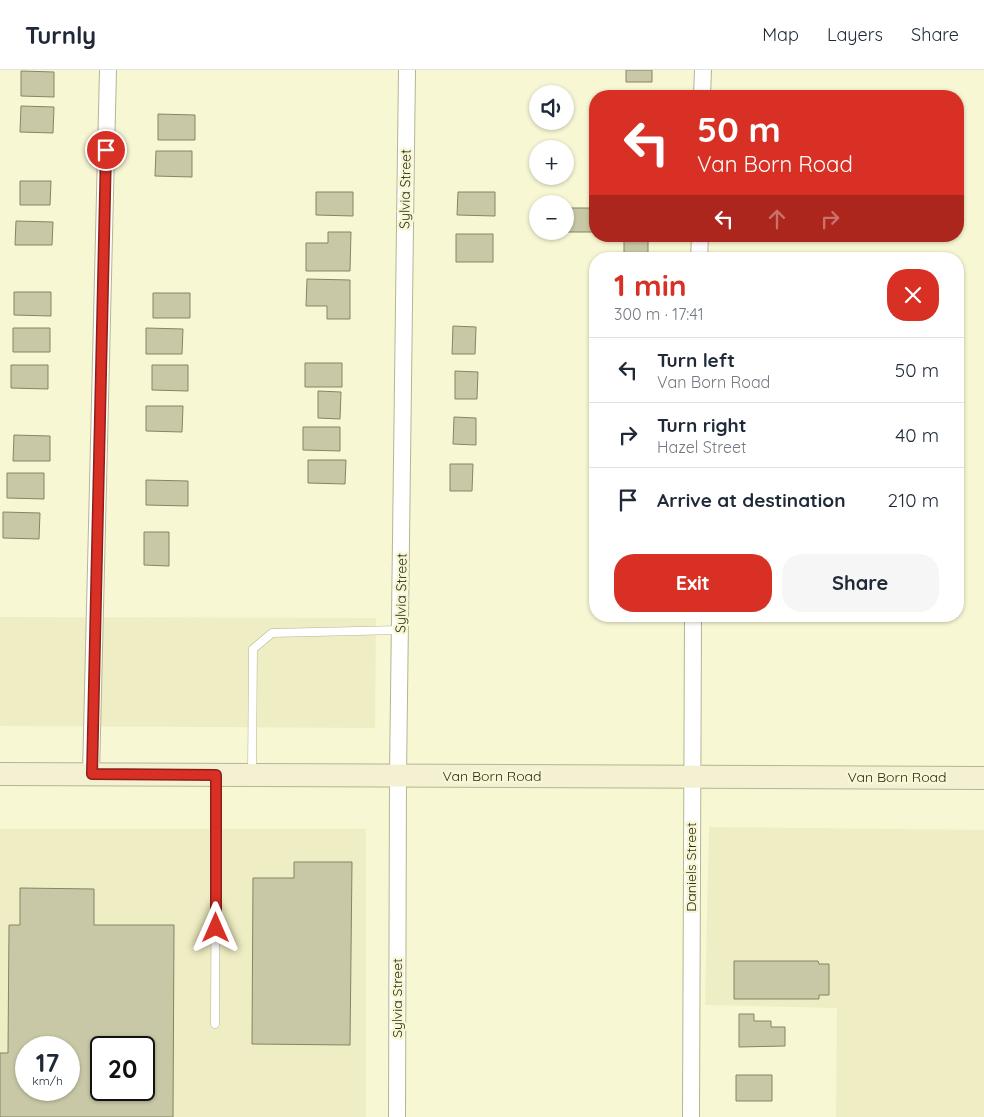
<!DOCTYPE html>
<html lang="en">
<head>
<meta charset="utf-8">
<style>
  body { margin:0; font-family:Quicksand,sans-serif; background:#f6f6f7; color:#1f2937; height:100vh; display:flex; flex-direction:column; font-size:19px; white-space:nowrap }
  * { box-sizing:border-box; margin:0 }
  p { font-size:16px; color:#747a83 }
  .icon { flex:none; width:28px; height:28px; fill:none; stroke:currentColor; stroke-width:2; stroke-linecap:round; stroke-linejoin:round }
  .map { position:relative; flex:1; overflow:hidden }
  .panel { position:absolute; left:589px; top:182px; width:375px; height:370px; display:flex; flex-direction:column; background:#fff; border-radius:20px; box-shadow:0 1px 4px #0004 }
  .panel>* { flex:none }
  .guide { position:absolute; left:589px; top:20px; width:375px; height:152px; border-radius:20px; box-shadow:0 1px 4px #0004; background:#d93025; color:#fff; overflow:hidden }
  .tools { position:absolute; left:529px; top:15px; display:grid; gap:10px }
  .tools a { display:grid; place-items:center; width:45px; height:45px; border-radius:50%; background:#fff; box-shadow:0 1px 4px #0004; font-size:25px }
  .speed { position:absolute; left:15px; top:966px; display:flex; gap:10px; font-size:25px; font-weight:700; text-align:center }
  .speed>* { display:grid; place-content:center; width:65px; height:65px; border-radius:50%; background:#fff; box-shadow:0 1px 4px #0004; line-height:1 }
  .speed small { font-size:12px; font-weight:400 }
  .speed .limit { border:2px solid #111; border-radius:8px; background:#fff; color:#111 }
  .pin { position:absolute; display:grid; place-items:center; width:42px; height:42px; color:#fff; margin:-21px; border:2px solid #fff; border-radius:50%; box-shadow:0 1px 5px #0007 }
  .me { position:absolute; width:55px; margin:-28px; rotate:0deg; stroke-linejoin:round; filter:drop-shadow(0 0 4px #0008) }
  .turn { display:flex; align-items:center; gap:18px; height:105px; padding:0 25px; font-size:22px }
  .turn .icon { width:65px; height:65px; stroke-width:2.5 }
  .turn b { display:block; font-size:35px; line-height:42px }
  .lanes { display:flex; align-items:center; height:48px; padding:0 25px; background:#0003; justify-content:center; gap:25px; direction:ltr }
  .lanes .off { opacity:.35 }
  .round { display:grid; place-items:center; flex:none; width:52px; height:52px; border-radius:20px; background:#f6f6f7 }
  .head { display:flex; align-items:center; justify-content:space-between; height:85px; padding:0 25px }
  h1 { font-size:30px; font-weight:800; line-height:38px; color:#d93025 }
  .action { display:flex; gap:10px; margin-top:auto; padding:10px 25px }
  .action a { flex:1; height:58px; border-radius:20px; background:#d93025; color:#fff; font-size:20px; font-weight:800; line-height:58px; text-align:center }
  .action a+a { background:#f6f6f7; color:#1f2937 }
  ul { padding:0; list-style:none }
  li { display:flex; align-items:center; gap:15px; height:65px; padding:0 25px; border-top:1px solid #e0e1e3 }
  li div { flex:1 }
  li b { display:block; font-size:19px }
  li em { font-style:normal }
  header { display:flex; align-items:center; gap:30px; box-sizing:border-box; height:70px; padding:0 25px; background:#fff; border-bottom:1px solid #e0e1e3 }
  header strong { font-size:24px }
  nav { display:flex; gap:28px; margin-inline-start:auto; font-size:18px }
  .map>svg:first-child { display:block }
</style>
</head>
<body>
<header>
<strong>Turnly</strong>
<nav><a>Map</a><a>Layers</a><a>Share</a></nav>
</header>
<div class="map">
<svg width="984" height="1047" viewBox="0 0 984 1047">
  <rect width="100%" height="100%" fill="#f8f7d4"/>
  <path fill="#efedc3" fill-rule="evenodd" d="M 0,547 L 376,548 L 375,658 L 0,656 Z
    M 709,757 L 984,760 L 984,1047 L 836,1047 L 837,938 L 705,935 Z
    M 0,759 L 366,759 L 366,1047 L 0,1047 ZM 26,978 L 69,978 L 69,1020 L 26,1020 ZM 101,978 L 144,978 L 144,1020 L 101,1020 Z"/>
  <path fill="#c9c8a6" stroke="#868464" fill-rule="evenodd" d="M 626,0 L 652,0 L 652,12 L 626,12 Z
    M 21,1 L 54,2 L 54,27 L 21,26 Z
    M 21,36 L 54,37 L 53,63 L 20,62 Z
    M 158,44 L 195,45 L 195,70 L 158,70 Z
    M 156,81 L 192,81 L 192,107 L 155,106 Z
    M 20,111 L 51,111 L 50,135 L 20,135 Z
    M 316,122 L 353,122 L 353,146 L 316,145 Z
    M 458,122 L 495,122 L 495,146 L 457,145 Z
    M 565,138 L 594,138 L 594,162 L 556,162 L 565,161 Z
    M 16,151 L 53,152 L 52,175 L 15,175 Z
    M 328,162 L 351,162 L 350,201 L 306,201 L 306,173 L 328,173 Z
    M 456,164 L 493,164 L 493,192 L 456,192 Z
    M 624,166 L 648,166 L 648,189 L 624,189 Z
    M 307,209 L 350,210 L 350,249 L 327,249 L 327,236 L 306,236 Z
    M 14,222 L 51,222 L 51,246 L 14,245 Z
    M 153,223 L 190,223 L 190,248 L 153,248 Z
    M 453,256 L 476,257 L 475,284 L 452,284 Z
    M 13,258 L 50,258 L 50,282 L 13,282 Z
    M 146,258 L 183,259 L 182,284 L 146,284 Z
    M 305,293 L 342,293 L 342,317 L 305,317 Z
    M 11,295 L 48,295 L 48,319 L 11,318 Z
    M 152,295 L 188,295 L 188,321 L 152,320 Z
    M 455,301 L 478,302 L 477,329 L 455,329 Z
    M 318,321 L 341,322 L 340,349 L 318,348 Z
    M 146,336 L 183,336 L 182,362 L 146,361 Z
    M 454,347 L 476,348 L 476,375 L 453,374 Z
    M 303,357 L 340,357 L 340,381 L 303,380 Z
    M 14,365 L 50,366 L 50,391 L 13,391 Z
    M 308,390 L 346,390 L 345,414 L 308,413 Z
    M 450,394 L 473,394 L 472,421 L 450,421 Z
    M 7,403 L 44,403 L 44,429 L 7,428 Z
    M 146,410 L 188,411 L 188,436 L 146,435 Z
    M 3,442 L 40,443 L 39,469 L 3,468 Z
    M 144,462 L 169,462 L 169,496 L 144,495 Z
    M 294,792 L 352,792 L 350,975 L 252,974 L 253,808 L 294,808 Z
    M 20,818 L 94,819 L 94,855 L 174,855 L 173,1047 L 0,1047 L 0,983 L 8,983 L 9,855 L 20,855 ZM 26,978 L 69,978 L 69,1020 L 26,1020 ZM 101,978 L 144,978 L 144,1020 L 101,1020 Z
    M 734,891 L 818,891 L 819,894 L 829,894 L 829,925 L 819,925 L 819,929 L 734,929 Z
    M 739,944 L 754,944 L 754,951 L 771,951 L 771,957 L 785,957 L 785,976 L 739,977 Z
    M 736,1005 L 772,1005 L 772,1031 L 736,1031 Z"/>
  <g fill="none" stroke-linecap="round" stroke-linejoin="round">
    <g stroke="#b6b493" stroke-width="9">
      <path id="lane" d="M 252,703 L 253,579 L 272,563 L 400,560
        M 215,954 L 216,707"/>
    </g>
    <g stroke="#b6b493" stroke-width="18">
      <path id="street" d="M 702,26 L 703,0
        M 699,189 L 700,166
        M 91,704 L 108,0
        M 397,1047 L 398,705 L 407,0
        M 691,1047 L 693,546"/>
    </g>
    <g stroke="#b6b493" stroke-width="24">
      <path id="secondary" d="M 0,704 L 984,708"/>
    </g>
    <use href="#lane" stroke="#fff" stroke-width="8"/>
    <use href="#street" stroke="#fff" stroke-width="16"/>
    <use href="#secondary" stroke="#f4f1d3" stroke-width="22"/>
  </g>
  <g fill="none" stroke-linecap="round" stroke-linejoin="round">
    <g stroke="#8d1f18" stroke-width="12">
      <path id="route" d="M 106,80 L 92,704 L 216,705 L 216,858"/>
    </g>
    <use href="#route" stroke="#d93025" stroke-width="9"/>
  </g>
  <g text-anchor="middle" stroke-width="5" stroke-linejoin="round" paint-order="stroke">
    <g font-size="14" fill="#2c2c1f" stroke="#f8f7d4">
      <text transform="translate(405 119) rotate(-89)" y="5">Sylvia Street</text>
      <text transform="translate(401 523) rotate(-89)" y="5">Sylvia Street</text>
      <text x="492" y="711">Van Born Road</text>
      <text x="897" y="712">Van Born Road</text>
      <text transform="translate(691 797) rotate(-90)" y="5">Daniels Street</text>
      <text transform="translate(397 928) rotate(-90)" y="5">Sylvia Street</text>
    </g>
  </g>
</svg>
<div class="tools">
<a><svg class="icon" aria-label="sound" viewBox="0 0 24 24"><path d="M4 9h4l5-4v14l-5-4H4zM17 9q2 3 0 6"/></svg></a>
<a>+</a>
<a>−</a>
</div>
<div class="speed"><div>17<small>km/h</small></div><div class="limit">20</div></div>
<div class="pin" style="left:106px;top:80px;background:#d93025"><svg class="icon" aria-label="arrive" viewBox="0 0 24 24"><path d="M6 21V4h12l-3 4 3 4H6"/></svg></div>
<svg class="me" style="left:216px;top:858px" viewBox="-20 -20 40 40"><path d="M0-17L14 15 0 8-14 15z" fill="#d93025" stroke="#fff" stroke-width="4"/></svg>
<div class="guide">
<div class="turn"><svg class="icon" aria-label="left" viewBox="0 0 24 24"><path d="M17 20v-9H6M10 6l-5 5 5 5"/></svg><div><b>50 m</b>Van Born Road</div></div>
<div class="lanes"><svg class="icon" aria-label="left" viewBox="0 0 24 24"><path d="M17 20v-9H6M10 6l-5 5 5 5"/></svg><svg class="icon off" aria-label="ahead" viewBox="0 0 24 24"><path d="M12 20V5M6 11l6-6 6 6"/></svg><svg class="icon off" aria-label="right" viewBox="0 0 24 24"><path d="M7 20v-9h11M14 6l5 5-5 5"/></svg></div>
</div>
<section class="panel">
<div class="head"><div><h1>1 min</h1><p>300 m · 17:41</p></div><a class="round" style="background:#d93025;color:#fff"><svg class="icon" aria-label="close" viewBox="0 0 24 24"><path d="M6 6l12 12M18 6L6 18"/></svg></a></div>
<ul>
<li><svg class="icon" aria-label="left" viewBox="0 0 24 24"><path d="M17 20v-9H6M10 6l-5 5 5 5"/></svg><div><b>Turn left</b><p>Van Born Road</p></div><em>50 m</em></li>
<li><svg class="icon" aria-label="right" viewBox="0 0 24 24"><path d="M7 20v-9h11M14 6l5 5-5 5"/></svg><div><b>Turn right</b><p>Hazel Street</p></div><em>40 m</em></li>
<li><svg class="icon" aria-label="arrive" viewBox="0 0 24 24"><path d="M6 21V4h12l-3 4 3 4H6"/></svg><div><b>Arrive at destination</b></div><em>210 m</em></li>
</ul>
<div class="action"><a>Exit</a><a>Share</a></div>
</section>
</div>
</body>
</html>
